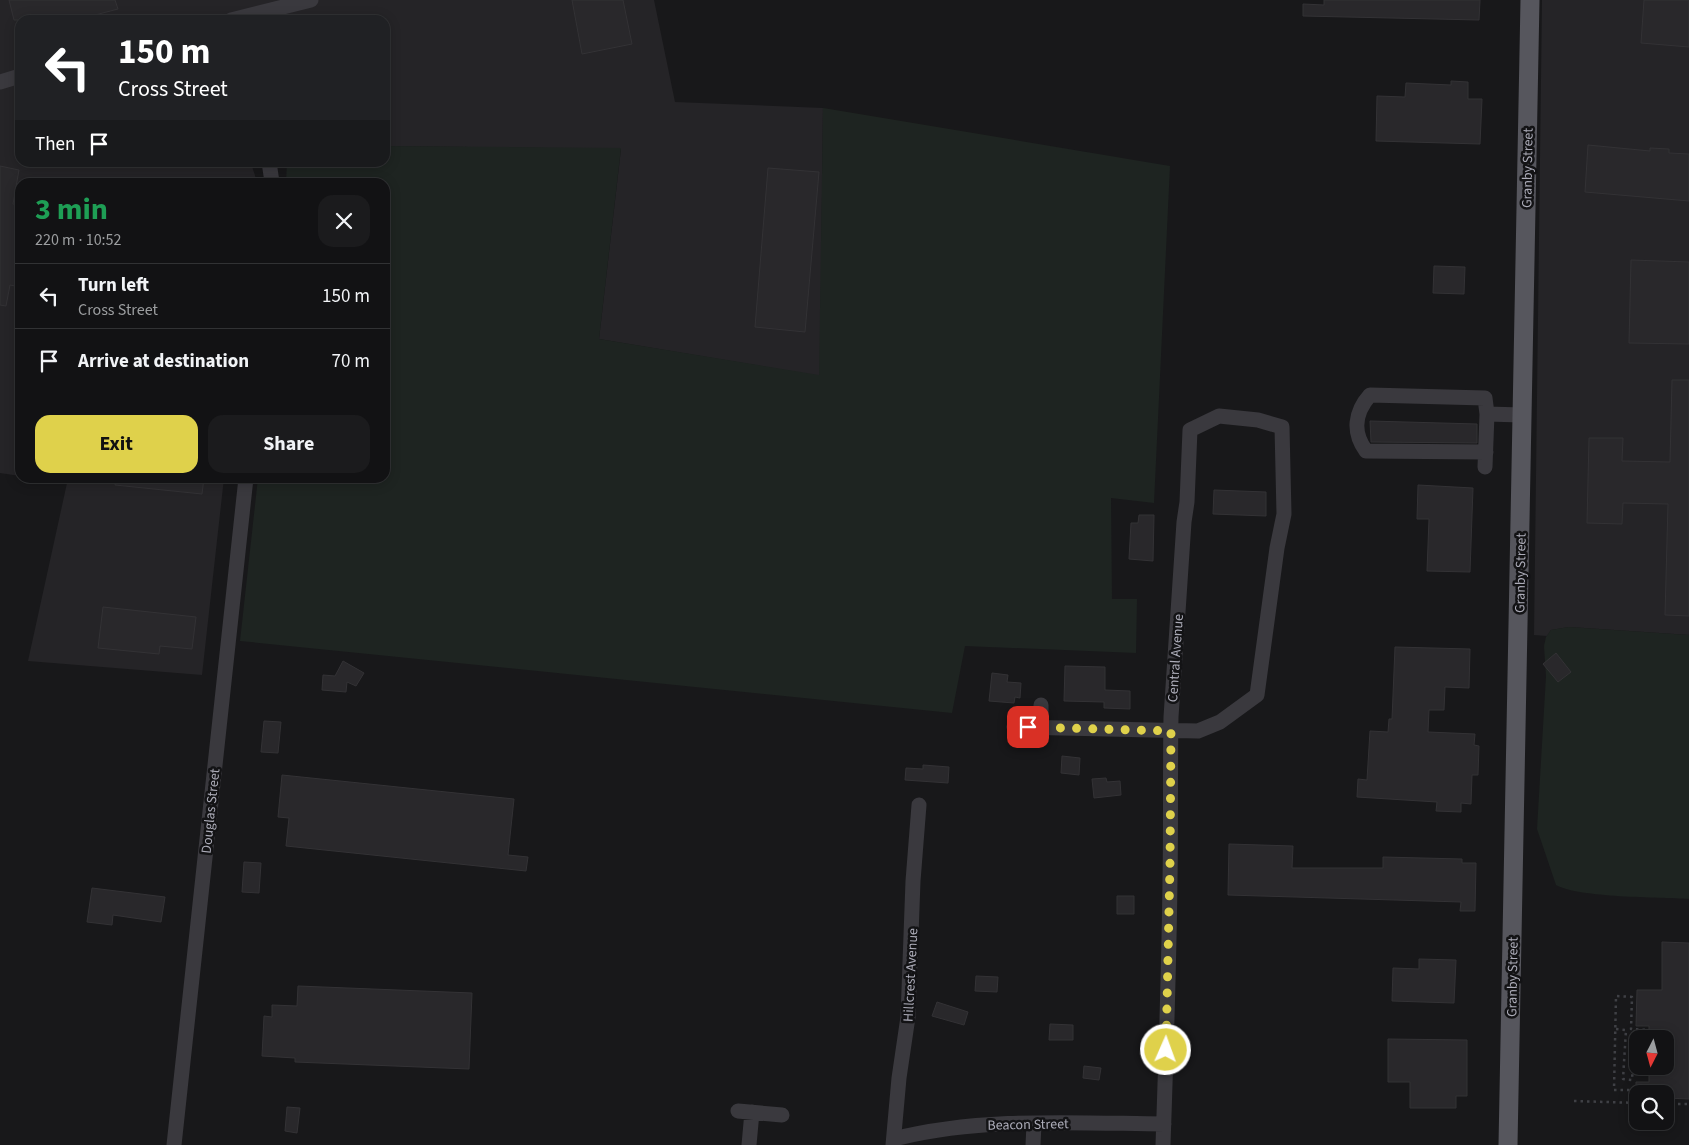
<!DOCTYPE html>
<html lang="en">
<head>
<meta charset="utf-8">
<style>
  body { margin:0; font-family:"Source Sans 3",sans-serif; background:#1b1b1d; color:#f1f3f6; height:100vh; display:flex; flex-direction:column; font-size:19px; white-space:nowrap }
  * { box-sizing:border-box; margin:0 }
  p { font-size:16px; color:#9c9ea0 }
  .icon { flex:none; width:28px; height:28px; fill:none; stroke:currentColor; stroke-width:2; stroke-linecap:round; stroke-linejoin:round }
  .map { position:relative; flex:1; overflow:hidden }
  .drawer { position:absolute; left:15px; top:178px; width:375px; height:305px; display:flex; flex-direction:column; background:#121214; border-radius:15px; box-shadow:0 2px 12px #0003,0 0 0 1px #313234 }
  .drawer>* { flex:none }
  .guide { position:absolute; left:15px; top:15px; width:375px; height:152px; border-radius:15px; box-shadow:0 2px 12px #0003,0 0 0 1px #313234; background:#202124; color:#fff; overflow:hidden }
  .needle { width:32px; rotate:186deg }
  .controls { position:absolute; left:1629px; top:1030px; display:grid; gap:10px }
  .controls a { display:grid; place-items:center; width:45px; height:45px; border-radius:10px; background:#121214; box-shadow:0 2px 12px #0003,0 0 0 1px #313234; font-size:25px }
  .pin { position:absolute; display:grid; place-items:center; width:42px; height:42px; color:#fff; margin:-21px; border-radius:10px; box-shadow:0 2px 8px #0006 }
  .me { position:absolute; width:55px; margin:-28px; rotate:2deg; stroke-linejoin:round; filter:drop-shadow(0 0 4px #0008) }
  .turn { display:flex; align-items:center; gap:18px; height:105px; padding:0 20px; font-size:22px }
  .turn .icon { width:65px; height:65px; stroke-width:2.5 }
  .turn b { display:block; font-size:35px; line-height:42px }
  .then { display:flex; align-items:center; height:48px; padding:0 20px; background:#0003; gap:10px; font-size:19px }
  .round { display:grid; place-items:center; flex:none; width:52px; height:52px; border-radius:15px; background:#1b1b1d }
  .summary { display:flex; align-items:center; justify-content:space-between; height:85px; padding:0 20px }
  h1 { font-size:30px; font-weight:700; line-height:38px; color:#1e9e55 }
  .action { display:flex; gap:10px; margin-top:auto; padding:10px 20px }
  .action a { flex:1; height:58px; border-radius:15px; background:#dfd14b; color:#111; font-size:20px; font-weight:700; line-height:58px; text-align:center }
  .action a+a { background:#1b1b1d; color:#f1f3f6 }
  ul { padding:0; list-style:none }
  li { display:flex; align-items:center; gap:15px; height:65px; padding:0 20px; border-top:1px solid #313234 }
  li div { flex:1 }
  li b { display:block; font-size:19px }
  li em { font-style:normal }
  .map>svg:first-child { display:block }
</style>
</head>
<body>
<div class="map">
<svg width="1689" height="1145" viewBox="0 0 1689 1145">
  <rect width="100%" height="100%" fill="#18181a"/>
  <path fill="#252427" d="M 0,0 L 654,0 L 675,102 L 823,108 L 820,376 L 599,339 L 621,149 L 385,146 L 385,20 L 20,20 L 20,162 L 251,163 L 257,182 L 20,182 L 20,476 L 0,473 Z
    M 1542,0 L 1689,0 L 1689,635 L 1569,627 L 1551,630 L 1547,636 L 1534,635 Z
    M 32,478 L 224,478 L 202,675 L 28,661 L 67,483 Z"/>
  <path fill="#1e2421" d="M 823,108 L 1170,166 L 1154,503 L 1111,498 L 1112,599 L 1137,599 L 1136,653 L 965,646 L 952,713 L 240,641 L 258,478 L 385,478 L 385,182 L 286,182 L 287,163 L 385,162 L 385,146 L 621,148 L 599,339 L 819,375 Z
    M 1569,627 L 1689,635 L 1689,899 C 1658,897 1580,898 1556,885 L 1537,829 L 1546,676 L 1544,646 L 1546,637 L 1551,630 Z"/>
  <path fill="#29282b" stroke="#333235" d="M 9,0 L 115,0 L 118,9 L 76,20 L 14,20 Z
    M 572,0 L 623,0 L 632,44 L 582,54 Z
    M 1324,0 L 1480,0 L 1479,20 L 1303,16 L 1303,4 L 1324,5 Z
    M 1644,0 L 1689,0 L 1689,47 L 1641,43 Z
    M 1451,81 L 1468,82 L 1468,99 L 1482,99 L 1480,144 L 1376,141 L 1377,96 L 1405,97 L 1406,83 L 1451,85 Z
    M 1588,145 L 1650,151 L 1650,148 L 1669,149 L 1669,153 L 1689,154 L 1689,201 L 1585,192 Z
    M 0,166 L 19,170 L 13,204 L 20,205 L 20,287 L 10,285 L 6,306 L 0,305 Z
    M 768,168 L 819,172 L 805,332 L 755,327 Z
    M 1631,260 L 1689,262 L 1689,344 L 1629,343 Z
    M 1434,266 L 1465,267 L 1464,294 L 1433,293 Z
    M 1672,380 L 1689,380 L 1689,616 L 1665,615 L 1668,504 L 1623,503 L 1622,524 L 1587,523 L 1589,438 L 1623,438 L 1622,461 L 1670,462 Z
    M 1370,421 L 1477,424 L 1477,443 L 1371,442 Z
    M 116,478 L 204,478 L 202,494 L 115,485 Z
    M 1418,485 L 1473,488 L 1470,572 L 1427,571 L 1429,519 L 1417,519 Z
    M 1214,490 L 1266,492 L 1266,516 L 1213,514 Z
    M 1139,515 L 1154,515 L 1153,561 L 1129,559 L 1131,523 L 1138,523 Z
    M 103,607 L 196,617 L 192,649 L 160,646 L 159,654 L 98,648 Z
    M 1395,647 L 1470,649 L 1469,688 L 1445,687 L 1444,710 L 1429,710 L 1428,732 L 1475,734 L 1474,745 L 1479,746 L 1478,775 L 1472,775 L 1471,804 L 1461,803 L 1461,812 L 1436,811 L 1437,802 L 1357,797 L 1358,779 L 1367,780 L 1370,731 L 1388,732 L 1389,719 L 1392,719 Z
    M 1556,653 L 1571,672 L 1558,682 L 1543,664 Z
    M 343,661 L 364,673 L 356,686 L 347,682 L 346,692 L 322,690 L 323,675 L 335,676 Z
    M 1065,666 L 1105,667 L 1105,690 L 1130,691 L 1130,709 L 1104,708 L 1104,702 L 1064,701 Z
    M 992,673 L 1008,675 L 1007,682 L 1021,683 L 1020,698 L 1015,697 L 1014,703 L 989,701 Z
    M 264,721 L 281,722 L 278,753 L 261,752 Z
    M 1062,756 L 1080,758 L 1079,775 L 1061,773 Z
    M 923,765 L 949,767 L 948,783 L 905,780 L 906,768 L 923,769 Z
    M 282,775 L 514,799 L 508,855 L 528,857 L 526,871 L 286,846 L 289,818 L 278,817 Z
    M 1106,778 L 1107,782 L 1120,781 L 1121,795 L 1094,798 L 1092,779 Z
    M 1229,844 L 1293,846 L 1292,868 L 1383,868 L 1383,857 L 1462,859 L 1462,863 L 1476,863 L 1475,911 L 1460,911 L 1461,902 L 1228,895 Z
    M 244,862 L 261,863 L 259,893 L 242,892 Z
    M 92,888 L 165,897 L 161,922 L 113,915 L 112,925 L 87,922 Z
    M 1117,896 L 1134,896 L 1134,914 L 1117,914 Z
    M 1662,942 L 1689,943 L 1689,1099 L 1665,1098 L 1665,1094 L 1636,1094 L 1636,1082 L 1649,1082 L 1649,1066 L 1665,1066 L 1665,1039 L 1649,1039 L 1649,1026 L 1636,1026 L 1637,990 L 1662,990 Z
    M 1419,959 L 1456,960 L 1454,1003 L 1392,1001 L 1393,968 L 1419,969 Z
    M 976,976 L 998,977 L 997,992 L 975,991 Z
    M 298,986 L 472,993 L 469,1069 L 295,1062 L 295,1058 L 262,1056 L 264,1016 L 272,1017 L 272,1005 L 297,1006 Z
    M 937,1002 L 968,1012 L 964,1025 L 932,1016 Z
    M 1050,1024 L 1073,1025 L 1073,1040 L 1049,1040 Z
    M 1388,1039 L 1467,1040 L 1467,1096 L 1456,1096 L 1456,1108 L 1410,1108 L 1410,1082 L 1388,1082 Z
    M 1084,1066 L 1101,1068 L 1099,1080 L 1083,1078 Z
    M 287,1107 L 300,1108 L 297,1133 L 285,1131 Z"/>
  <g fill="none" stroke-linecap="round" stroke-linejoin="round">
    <path stroke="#3f4045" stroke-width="2.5" stroke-dasharray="2.5 4" stroke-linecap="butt" d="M 1616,1029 L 1626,1030 L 1623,1079 L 1632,1080 L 1635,1030
      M 1636,1090 L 1614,1090 L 1616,996 L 1632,997 L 1631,1029 L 1649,1030
      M 1574,1101 L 1638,1103
      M 1665,1104 L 1689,1104"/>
    <path stroke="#3a393e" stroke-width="15" d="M 231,20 L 311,0
      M 0,82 L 20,76
      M 269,162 L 272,182
      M 1486,452 L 1366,451 C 1352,432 1355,412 1370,395 L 1485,398 L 1487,414 L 1522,415
      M 1485,467 L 1487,414
      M 1014,727 L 1198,731 L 1220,722 L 1257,695 L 1277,548 L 1284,514 L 1282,427 L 1258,420 L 1219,416 L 1190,430 L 1187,502 L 1184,522 L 1171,717 C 1170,772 1171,826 1170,880 C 1169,968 1166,1057 1163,1145
      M 1041,727 L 1041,705
      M 738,1111 L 782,1115
      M 894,1139 C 981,1117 1074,1123 1164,1124
      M 174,1145 L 246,478
      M 749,1145 L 752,1112
      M 893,1145 L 899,1078 L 908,1017 L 913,881 L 919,805
      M 1033,1145 L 1034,1124"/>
    <path stroke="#56565d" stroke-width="19" d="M 1508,1145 L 1530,0"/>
  </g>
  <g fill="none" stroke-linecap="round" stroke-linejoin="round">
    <path stroke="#dfd14b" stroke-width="9" stroke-dasharray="0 16.2" d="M 1028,727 L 1171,731 L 1170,864 L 1166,1050"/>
  </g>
  <g text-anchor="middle" stroke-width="5" stroke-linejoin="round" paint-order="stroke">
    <g font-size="14" fill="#acacb8" stroke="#131315">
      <text transform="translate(1527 168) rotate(-89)" y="5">Granby Street</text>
      <text transform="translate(1520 573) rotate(-89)" y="5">Granby Street</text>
      <text transform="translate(1175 658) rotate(-86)" y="5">Central Avenue</text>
      <text transform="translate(210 811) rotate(-84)" y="5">Douglas Street</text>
      <text transform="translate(910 975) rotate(-87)" y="5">Hillcrest Avenue</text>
      <text transform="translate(1512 977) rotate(-89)" y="5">Granby Street</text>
      <text transform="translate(1028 1124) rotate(-1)" y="5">Beacon Street</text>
    </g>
  </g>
</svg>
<div class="controls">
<a><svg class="needle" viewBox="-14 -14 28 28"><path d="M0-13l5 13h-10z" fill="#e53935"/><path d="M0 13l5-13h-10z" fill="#9c9ea0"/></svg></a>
<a><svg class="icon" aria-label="search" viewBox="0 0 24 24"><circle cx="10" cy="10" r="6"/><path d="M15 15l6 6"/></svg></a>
</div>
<div class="pin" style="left:1028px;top:727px;background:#d93025"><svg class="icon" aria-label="arrive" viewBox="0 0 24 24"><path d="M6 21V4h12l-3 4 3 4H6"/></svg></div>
<svg class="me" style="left:1166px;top:1050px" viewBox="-20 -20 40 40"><circle r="17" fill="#dfd14b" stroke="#fff" stroke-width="3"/><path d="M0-11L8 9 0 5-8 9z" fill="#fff"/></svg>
<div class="guide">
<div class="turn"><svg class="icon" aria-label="left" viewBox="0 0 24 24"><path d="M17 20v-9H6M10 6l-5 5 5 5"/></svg><div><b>150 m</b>Cross Street</div></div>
<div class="then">Then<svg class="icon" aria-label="arrive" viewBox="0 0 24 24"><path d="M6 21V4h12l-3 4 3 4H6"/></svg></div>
</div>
<section class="drawer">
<div class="summary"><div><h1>3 min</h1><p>220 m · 10:52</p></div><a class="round"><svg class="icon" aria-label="close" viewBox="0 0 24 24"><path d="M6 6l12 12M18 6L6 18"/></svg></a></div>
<ul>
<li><svg class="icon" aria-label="left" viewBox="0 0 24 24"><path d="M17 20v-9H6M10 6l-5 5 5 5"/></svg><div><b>Turn left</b><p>Cross Street</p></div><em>150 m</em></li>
<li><svg class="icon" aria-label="arrive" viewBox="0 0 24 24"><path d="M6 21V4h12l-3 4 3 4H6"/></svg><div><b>Arrive at destination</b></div><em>70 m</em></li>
</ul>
<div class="action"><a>Exit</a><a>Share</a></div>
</section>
</div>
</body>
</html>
